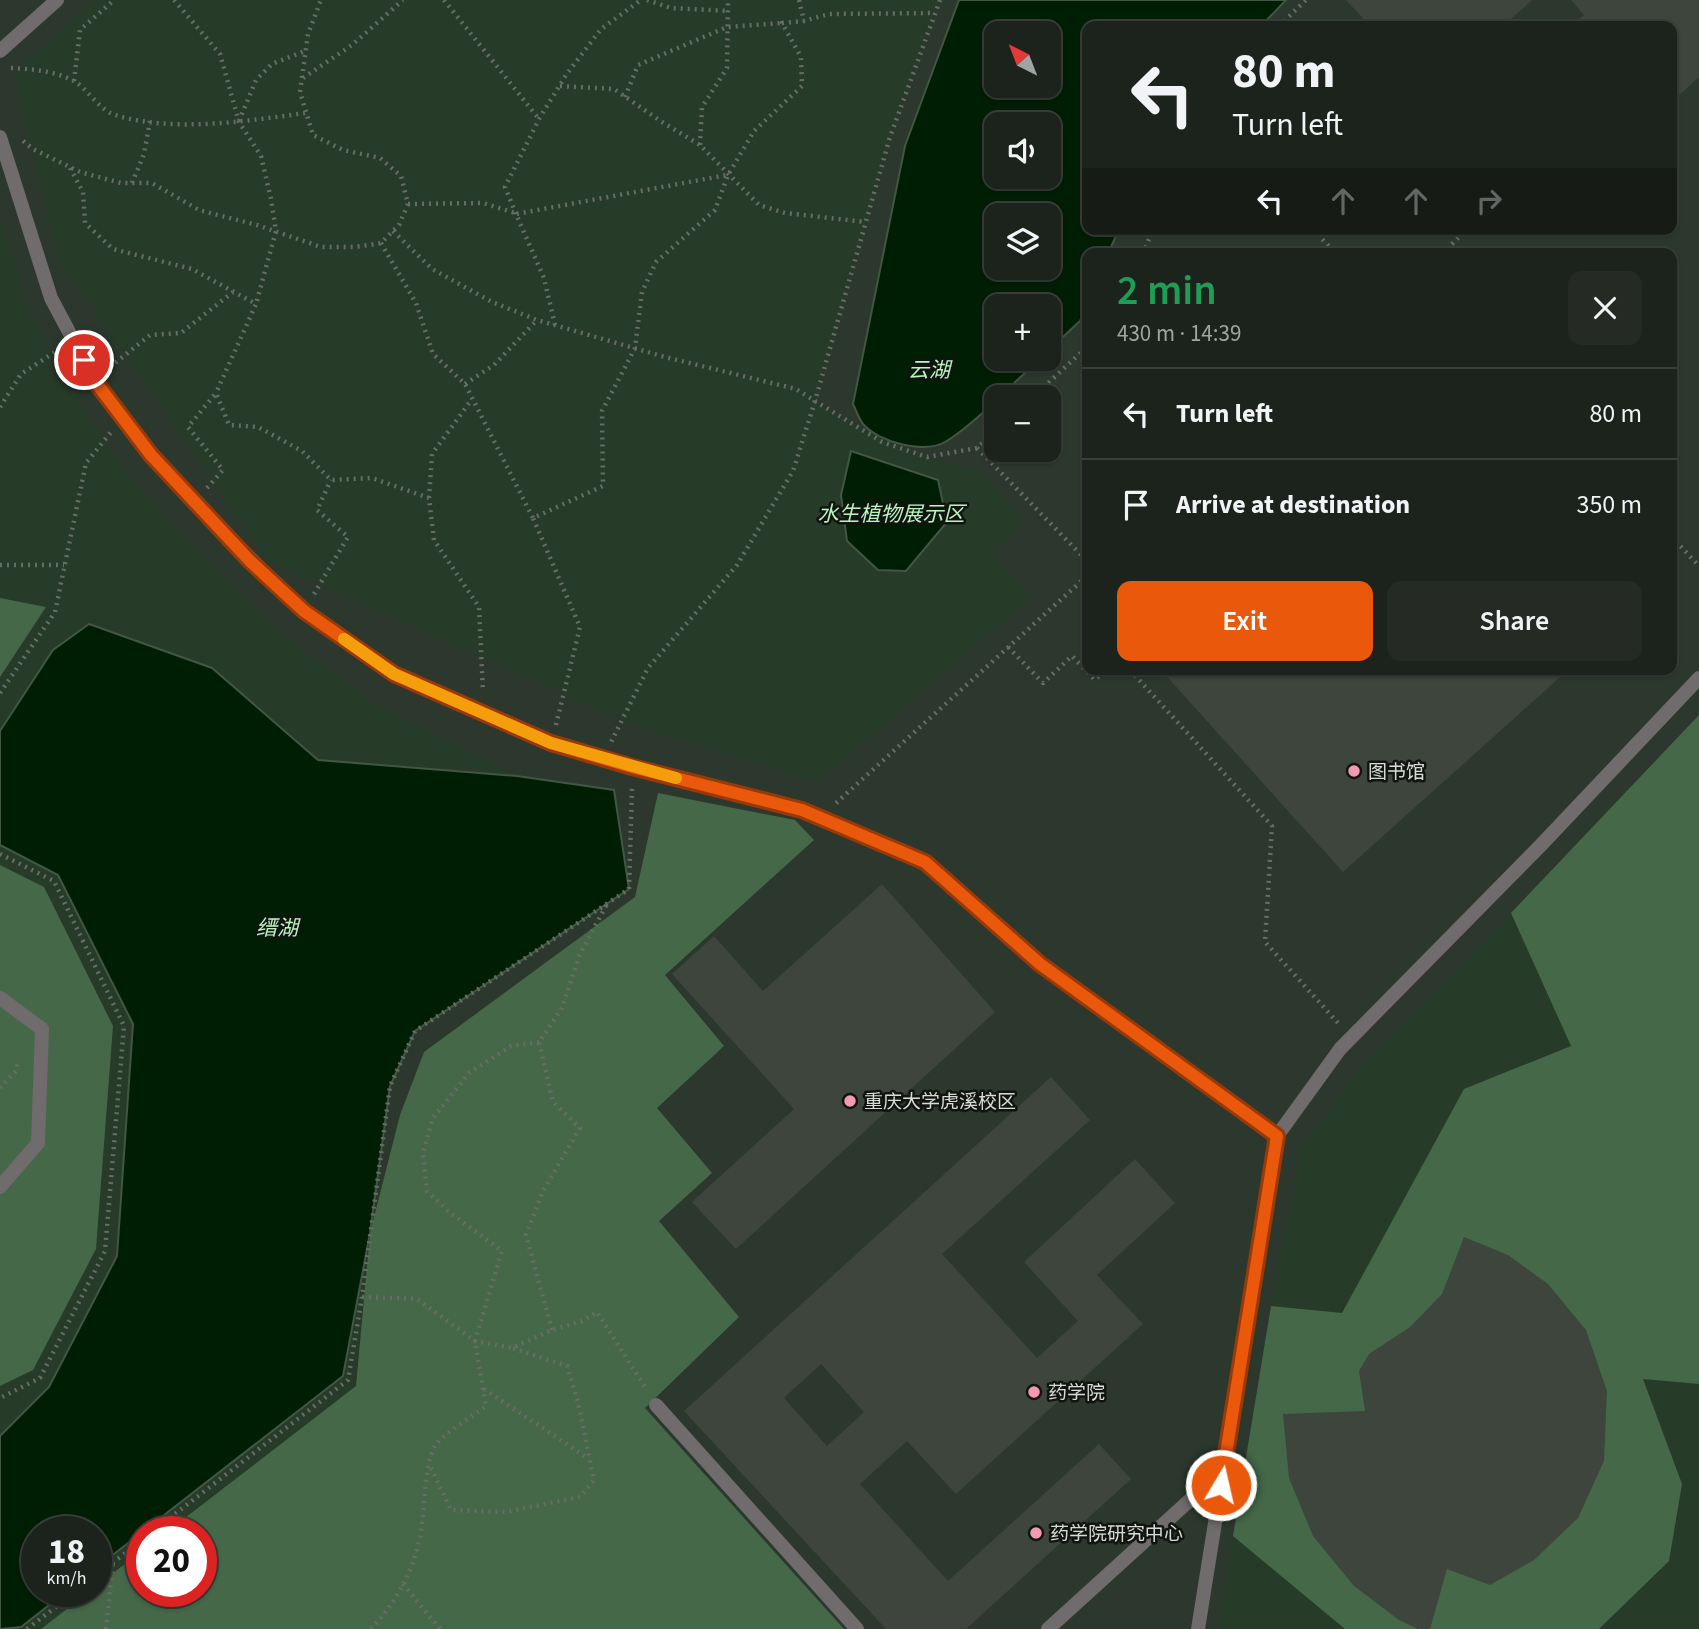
<!DOCTYPE html>
<html lang="en">
<head>
<meta charset="utf-8">
<style>
  body { margin:0; font-family:"Source Sans 3","Noto Sans SC",sans-serif; background:#252a25; color:#f1f3f6; height:100vh; display:flex; flex-direction:column; font-size:26px; white-space:nowrap }
  * { box-sizing:border-box; margin:0 }
  p { font-size:23px; color:#a0a4a3 }
  .icon { flex:none; width:38px; height:38px; fill:none; stroke:currentColor; stroke-width:2; stroke-linecap:round; stroke-linejoin:round }
  .map { position:relative; flex:1; overflow:hidden }
  .side { position:absolute; left:1082px; top:248px; width:595px; height:427px; display:flex; flex-direction:column; background:#1c221c; border-radius:14px; box-shadow:0 2px 5px #0004,0 0 0 2px #3a3f3b }
  .side>* { flex:none }
  .hud { position:absolute; left:1082px; top:21px; width:595px; height:214px; border-radius:14px; box-shadow:0 2px 5px #0004,0 0 0 2px #3a3f3b; background:#1c221c; color:#f1f3f6; overflow:hidden }
  .needle { width:46px; rotate:318deg }
  .fabs { position:absolute; left:984px; top:21px; display:grid; gap:14px }
  .fabs a { display:grid; place-items:center; width:77px; height:77px; border-radius:14px; background:#1c221c; box-shadow:0 2px 5px #0004,0 0 0 2px #3a3f3b; font-size:35px }
  .speed { position:absolute; left:21px; top:1516px; display:flex; gap:14px; font-size:35px; font-weight:700; text-align:center }
  .speed>* { display:grid; place-content:center; width:91px; height:91px; border-radius:50%; background:#1c221c; box-shadow:0 2px 5px #0004,0 0 0 2px #3a3f3b; line-height:1 }
  .speed small { font-size:18px; font-weight:400 }
  .speed .limit { border:10px solid #d22; background:#fff; color:#111 }
  .pin { position:absolute; display:grid; place-items:center; width:60px; height:60px; color:#fff; margin:-30px; border:4px solid #fff; border-radius:50%; box-shadow:0 2px 7px #0007 }
  .me { position:absolute; width:77px; margin:-38px; rotate:9deg; stroke-linejoin:round; filter:drop-shadow(0 0 5px #0008) }
  .turn { display:flex; align-items:center; gap:24px; height:147px; padding:0 35px; font-size:32px }
  .turn .icon { width:91px; height:91px; stroke-width:2.5 }
  .turn b { display:block; font-size:49px; line-height:60px }
  .lanes { display:flex; align-items:center; height:66px; padding:0 35px; background:#0003; justify-content:center; gap:35px; direction:ltr }
  .lanes .off { opacity:.35 }
  .round { display:grid; place-items:center; flex:none; width:74px; height:74px; border-radius:14px; background:#252a25 }
  .head { display:flex; align-items:center; justify-content:space-between; height:119px; padding:0 35px }
  h1 { font-size:42px; font-weight:600; line-height:52px; color:#1e9e55 }
  .primary-button { display:flex; gap:14px; margin-top:auto; padding:14px 35px }
  .primary-button a { flex:1; height:80px; border-radius:14px; background:#ea580c; color:#fff; font-size:28px; font-weight:600; line-height:80px; text-align:center }
  .primary-button a+a { background:#252a25; color:#f1f3f6 }
  ul { padding:0; list-style:none }
  li { display:flex; align-items:center; gap:21px; height:91px; padding:0 35px; border-top:2px solid #3a3f3b }
  li div { flex:1 }
  li b { display:block; font-size:26px }
  li em { font-style:normal }
  .map>svg:first-child { display:block }
</style>
</head>
<body>
<div class="map">
<svg width="1699" height="1629" viewBox="0 0 1699 1629">
  <rect width="100%" height="100%" fill="#262d26"/>
  <path fill="#2c382d" fill-rule="evenodd" d="M 0,0 L 1699,0 L 1699,1629 L 0,1629 ZM 1087,26 L 1671,26 L 1671,229 L 1087,229 ZM 996,33 L 1048,33 L 1048,86 L 996,86 ZM 996,124 L 1048,124 L 1048,177 L 996,177 ZM 996,215 L 1048,215 L 1048,268 L 996,268 ZM 1087,254 L 1671,254 L 1671,670 L 1087,670 ZM 996,306 L 1048,306 L 1048,359 L 996,359 ZM 996,397 L 1048,397 L 1048,450 L 996,450 ZM 37,1531 L 96,1531 L 96,1591 L 37,1591 ZM 142,1531 L 201,1531 L 201,1591 L 142,1591 Z"/>
  <path fill="#273b29" d="M 94,0 L 940,0 L 890,137 L 815,401 L 861,429 L 927,457 L 978,471 L 1024,521 L 991,552 L 1031,597 L 818,782 L 633,725 L 270,562 L 60,261 L 14,72 Z
    M 0,216 L 29,311 L 74,395 L 125,471 L 169,521 L 282,634 L 381,708 L 517,776 L 318,760 L 212,668 L 53,650 L 0,731 L 0,677 L 46,607 L 0,598 Z
    M 0,845 L 58,875 L 133,1024 L 117,1256 L 49,1387 L 0,1436 L 0,1386 L 33,1370 L 44,887 L 0,865 Z
    M 1511,913 L 1571,1046 L 1464,1089 L 1342,1313 L 1271,1306 L 1303,1146 L 1366,1060 Z
    M 370,1233 L 356,1386 L 168,1531 L 144,1531 L 343,1376 Z
    M 1643,1378 L 1699,1384 L 1699,1629 L 1599,1629 L 1669,1561 L 1682,1484 Z
    M 142,1533 L 142,1551 L 96,1586 L 96,1568 Z
    M 1233,1536 L 1345,1629 L 1218,1629 Z
    M 67,1591 L 90,1591 L 41,1629 L 12,1629 L 21,1627 Z"/>
  <path fill="#456849" d="M 0,598 L 46,607 L 0,677 Z
    M 1699,715 L 1699,1384 L 1643,1379 L 1682,1484 L 1669,1561 L 1599,1629 L 1345,1629 L 1233,1536 L 1271,1306 L 1342,1313 L 1464,1089 L 1571,1046 L 1511,913 Z
    M 658,793 L 795,820 L 814,840 L 665,975 L 724,1046 L 657,1108 L 712,1173 L 659,1221 L 739,1317 L 645,1408 L 844,1629 L 41,1629 L 90,1591 L 96,1591 L 96,1586 L 142,1551 L 142,1591 L 201,1591 L 201,1531 L 168,1531 L 356,1386 L 370,1233 L 400,1115 L 424,1052 L 635,897 Z
    M 0,865 L 44,887 L 113,1026 L 96,1249 L 33,1370 L 0,1386 Z"/>
  <path fill="#001e04" stroke="#405743" stroke-width="2" fill-rule="evenodd" d="M 959,0 L 1286,0 L 1261,26 L 1087,26 L 1087,229 L 1119,229 L 1108,254 L 1087,254 L 1087,305 L 1080,321 L 1048,351 L 1048,306 L 996,306 L 996,359 L 1040,359 L 999,397 L 996,397 L 996,401 C 980,415 963,432 945,442 C 924,454 878,442 863,424 C 859,419 856,410 853,404 L 905,146 ZM 996,33 L 1048,33 L 1048,86 L 996,86 ZM 996,124 L 1048,124 L 1048,177 L 996,177 ZM 996,215 L 1048,215 L 1048,268 L 996,268 Z
    M 851,451 L 938,480 L 947,522 L 906,571 L 878,570 L 847,541 L 841,495 Z
    M 89,624 L 212,668 L 318,760 L 517,776 L 614,790 L 629,889 L 415,1031 L 390,1086 L 370,1233 L 343,1376 L 96,1568 L 96,1531 L 37,1531 L 37,1591 L 67,1591 L 21,1627 L 0,1629 L 0,1436 L 49,1387 L 117,1256 L 133,1024 L 58,875 L 0,845 L 0,731 L 53,650 Z"/>
  <path fill="#3d453d" fill-rule="evenodd" d="M 1346,0 L 1532,0 L 1503,26 L 1370,26 Z
    M 1571,0 L 1699,0 L 1699,77 L 1671,103 L 1671,26 L 1571,26 L 1584,15 Z
    M 1161,670 L 1568,670 L 1343,872 Z
    M 882,884 L 995,1012 L 736,1249 L 692,1202 L 794,1109 L 672,974 L 714,936 L 763,991 Z
    M 1051,1077 L 1090,1120 L 942,1254 L 1037,1358 L 1078,1321 L 1024,1262 L 1135,1159 L 1175,1203 L 1097,1275 L 1143,1324 L 956,1494 L 907,1441 L 860,1484 L 948,1581 L 1099,1444 L 1131,1479 L 966,1629 L 886,1629 L 684,1411 ZM 821,1364 L 864,1412 L 827,1446 L 784,1398 Z
    M 1464,1237 L 1508,1255 L 1548,1284 L 1586,1330 L 1607,1391 L 1604,1461 L 1578,1518 L 1534,1560 L 1490,1585 L 1447,1569 L 1430,1629 L 1418,1629 L 1399,1620 L 1354,1586 L 1313,1536 L 1289,1478 L 1283,1414 L 1365,1411 L 1359,1371 L 1369,1354 L 1410,1327 L 1442,1294 Z"/>
  <g fill="none" stroke-linecap="round" stroke-linejoin="round">
    <path stroke="#666d66" stroke-width="4.5" stroke-dasharray="2 5" stroke-linecap="butt" d="M 174,0 L 220,54 L 239,122 L 261,156 L 271,199 L 276,231 L 256,304
      M 444,0 L 539,119
      M 647,0 L 671,8 L 728,11
      M 799,0 L 804,21
      M 940,0 L 890,137 L 815,401 L 882,442 L 927,457 L 977,448 L 996,431
      M 1279,26 L 1306,0
      M 11,68 C 32,69 55,71 74,81 C 88,89 99,110 115,115 C 174,133 246,121 306,113
      M 303,78 L 352,45 L 403,0
      M 74,81 L 80,30 L 114,0
      M 560,86 L 614,89 L 662,122 L 700,145 L 759,205 L 785,213 L 866,222
      M 625,97 L 638,65 L 727,27 L 782,23
      M 239,121 L 256,80 L 272,64 L 305,51
      M 23,141 L 33,149 L 80,172 L 121,183 L 152,183 L 199,210 L 257,225 L 321,247 L 355,247 L 381,243 L 399,225 L 408,204 L 401,176 L 380,158 L 343,150 L 313,135 L 300,92 L 308,34 L 321,0
      M 700,145 L 702,107 L 727,68 L 728,0
      M 70,168 L 83,192 L 85,223 L 113,249 L 192,269 L 256,304 L 216,393
      M 132,183 L 144,154 L 150,121
      M 408,204 L 483,203 L 515,213
      M 516,214 L 505,187 L 539,119 L 566,75 L 601,29 L 641,0
      M 1313,229 L 1336,254
      M 393,231 L 432,269 L 492,302 L 537,320 L 665,357 L 796,389 L 815,401 L 793,471 L 737,565 L 648,668 L 611,742
      M 381,243 L 416,303 L 433,354 L 465,384 L 533,518
      M 1143,254 L 1153,229
      M 1442,254 L 1463,233
      M 555,325 L 544,278 L 516,214 L 727,175
      M 110,367 L 150,335 L 181,333 L 233,292
      M 465,384 L 494,365 L 537,320
      M 1033,397 L 1087,347
      M 0,407 L 21,374 L 58,350
      M 977,448 L 1087,561
      M 207,488 L 223,470 L 188,427 L 216,393 L 229,425 L 258,427 L 302,451 L 331,480 L 372,478 L 429,498 L 434,540 L 479,607 L 483,692
      M 429,498 L 432,454 L 472,399
      M 1671,536 L 1699,566
      M 0,565 L 64,565
      M 314,594 L 348,537 L 317,510 L 331,480
      M 1008,647 L 1043,683 L 1072,656 L 1095,680 L 1105,670
      M 1130,670 L 1272,826 L 1265,942 L 1338,1023
      M 0,693 L 55,612 L 86,463 L 111,432
      M 556,725 L 580,627 L 533,518 L 603,486 L 602,411 L 635,348 L 642,292 L 656,262 L 715,210 L 728,175 L 754,131 L 802,86 L 801,57 L 782,23 L 804,21 L 829,14 L 935,13
      M 836,803 L 1087,576
      M 0,854 L 54,881 L 124,1026 L 105,1251 L 40,1378 L 0,1398
      M 0,1088 L 16,1071 L 18,1060
      M 362,1297 L 417,1299 L 475,1341 L 512,1348 L 552,1330 L 582,1321 L 597,1312 L 647,1390
      M 552,1330 L 526,1235 L 543,1191 L 580,1128 L 553,1102 L 539,1042 L 562,1008 L 580,954 L 607,904
      M 484,1389 L 589,1459
      M 431,1468 L 451,1510 L 505,1512 L 580,1497 L 594,1480 L 578,1402 L 567,1366 L 512,1348
      M 153,1531 L 348,1380 L 362,1297 L 390,1086 L 415,1031 L 629,889 L 632,788
      M 96,1576 L 142,1540
      M 403,1584 L 440,1629
      M 27,1629 L 77,1591
      M 106,1629 L 113,1562
      M 371,1629 C 397,1601 415,1569 421,1530 C 425,1508 424,1465 435,1446 C 442,1435 474,1415 486,1406 L 475,1341 L 502,1251 L 449,1212 L 427,1191 L 423,1153 L 433,1118 L 469,1073 L 511,1046 L 539,1042"/>
    <path stroke="#706b6c" stroke-width="14" d="M 0,51 L 57,0
      M 0,137 L 51,298 L 94,379 L 151,455 L 193,502 L 304,611 L 394,674 L 551,743 L 632,767 L 802,810 L 925,862 L 1040,964 L 1277,1136
      M 0,998 L 42,1029 L 38,1143 L 0,1187
      M 656,1405 L 857,1629
      M 1048,1629 L 1201,1490 L 1221,1485
      M 1198,1629 L 1277,1136 L 1340,1049 L 1542,844 L 1699,678"/>
  </g>
  <g fill="none" stroke-linecap="round" stroke-linejoin="round">
    <g stroke="#983908" stroke-width="18">
      <path id="route" d="M 84,360 L 94,380 L 151,455 L 250,561 L 304,611 L 394,674 L 551,743 L 632,767 L 802,810 L 925,862 L 1040,964 L 1277,1136 L 1221,1485"/>
    </g>
    <use href="#route" stroke="#ea580c" stroke-width="12"/>
    <path stroke="#f59e0b" stroke-width="12" d="M 344,639 L 394,674 L 551,743 L 676,778"/>
  </g>
  <g fill="#f29aaf" stroke="#111411" stroke-width="2.5">
    <circle cx="1354" cy="771" r="7"/>
    <circle cx="850" cy="1101" r="7"/>
    <circle cx="1034" cy="1392" r="7"/>
    <circle cx="1036" cy="1533" r="7"/>
  </g>
  <g text-anchor="middle" stroke-width="5" stroke-linejoin="round" paint-order="stroke">
    <g font-size="19" fill="#d7dcd7" stroke="#111411" text-anchor="start">
      <text x="1368" y="778">图书馆</text>
      <text x="864" y="1108">重庆大学虎溪校区</text>
      <text x="1048" y="1399">药学院</text>
      <text x="1050" y="1540">药学院研究中心</text>
    </g>
    <g font-size="21" font-style="italic" fill="#baf5c0" stroke="#111411">
      <text x="929" y="377">云湖</text>
      <text x="891" y="521">水生植物展示区</text>
      <text x="277" y="935">缙湖</text>
    </g>
  </g>
</svg>
<div class="fabs">
<a><svg class="needle" viewBox="-14 -14 28 28"><path d="M0-13l5 13h-10z" fill="#e53935"/><path d="M0 13l5-13h-10z" fill="#a0a4a3"/></svg></a>
<a><svg class="icon" aria-label="sound" viewBox="0 0 24 24"><path d="M4 9h4l5-4v14l-5-4H4zM17 9q2 3 0 6"/></svg></a>
<a><svg class="icon" aria-label="layers" viewBox="0 0 24 24"><path d="M12 4l9 5-9 5-9-5zM3 14l9 5 9-5"/></svg></a>
<a>+</a>
<a>−</a>
</div>
<div class="speed"><div>18<small>km/h</small></div><div class="limit">20</div></div>
<div class="pin" style="left:84px;top:360px;background:#d93025"><svg class="icon" aria-label="arrive" viewBox="0 0 24 24"><path d="M6 21V4h12l-3 4 3 4H6"/></svg></div>
<svg class="me" style="left:1221px;top:1485px" viewBox="-20 -20 40 40"><circle r="17" fill="#ea580c" stroke="#fff" stroke-width="3"/><path d="M0-11L8 9 0 5-8 9z" fill="#fff"/></svg>
<div class="hud">
<div class="turn"><svg class="icon" aria-label="left" viewBox="0 0 24 24"><path d="M17 20v-9H6M10 6l-5 5 5 5"/></svg><div><b>80 m</b>Turn left</div></div>
<div class="lanes"><svg class="icon" aria-label="left" viewBox="0 0 24 24"><path d="M17 20v-9H6M10 6l-5 5 5 5"/></svg><svg class="icon off" aria-label="ahead" viewBox="0 0 24 24"><path d="M12 20V5M6 11l6-6 6 6"/></svg><svg class="icon off" aria-label="ahead" viewBox="0 0 24 24"><path d="M12 20V5M6 11l6-6 6 6"/></svg><svg class="icon off" aria-label="right" viewBox="0 0 24 24"><path d="M7 20v-9h11M14 6l5 5-5 5"/></svg></div>
</div>
<section class="side">
<div class="head"><div><h1>2 min</h1><p>430 m · 14:39</p></div><a class="round"><svg class="icon" aria-label="close" viewBox="0 0 24 24"><path d="M6 6l12 12M18 6L6 18"/></svg></a></div>
<ul>
<li><svg class="icon" aria-label="left" viewBox="0 0 24 24"><path d="M17 20v-9H6M10 6l-5 5 5 5"/></svg><div><b>Turn left</b></div><em>80 m</em></li>
<li><svg class="icon" aria-label="arrive" viewBox="0 0 24 24"><path d="M6 21V4h12l-3 4 3 4H6"/></svg><div><b>Arrive at destination</b></div><em>350 m</em></li>
</ul>
<div class="primary-button"><a>Exit</a><a>Share</a></div>
</section>
</div>
</body>
</html>
